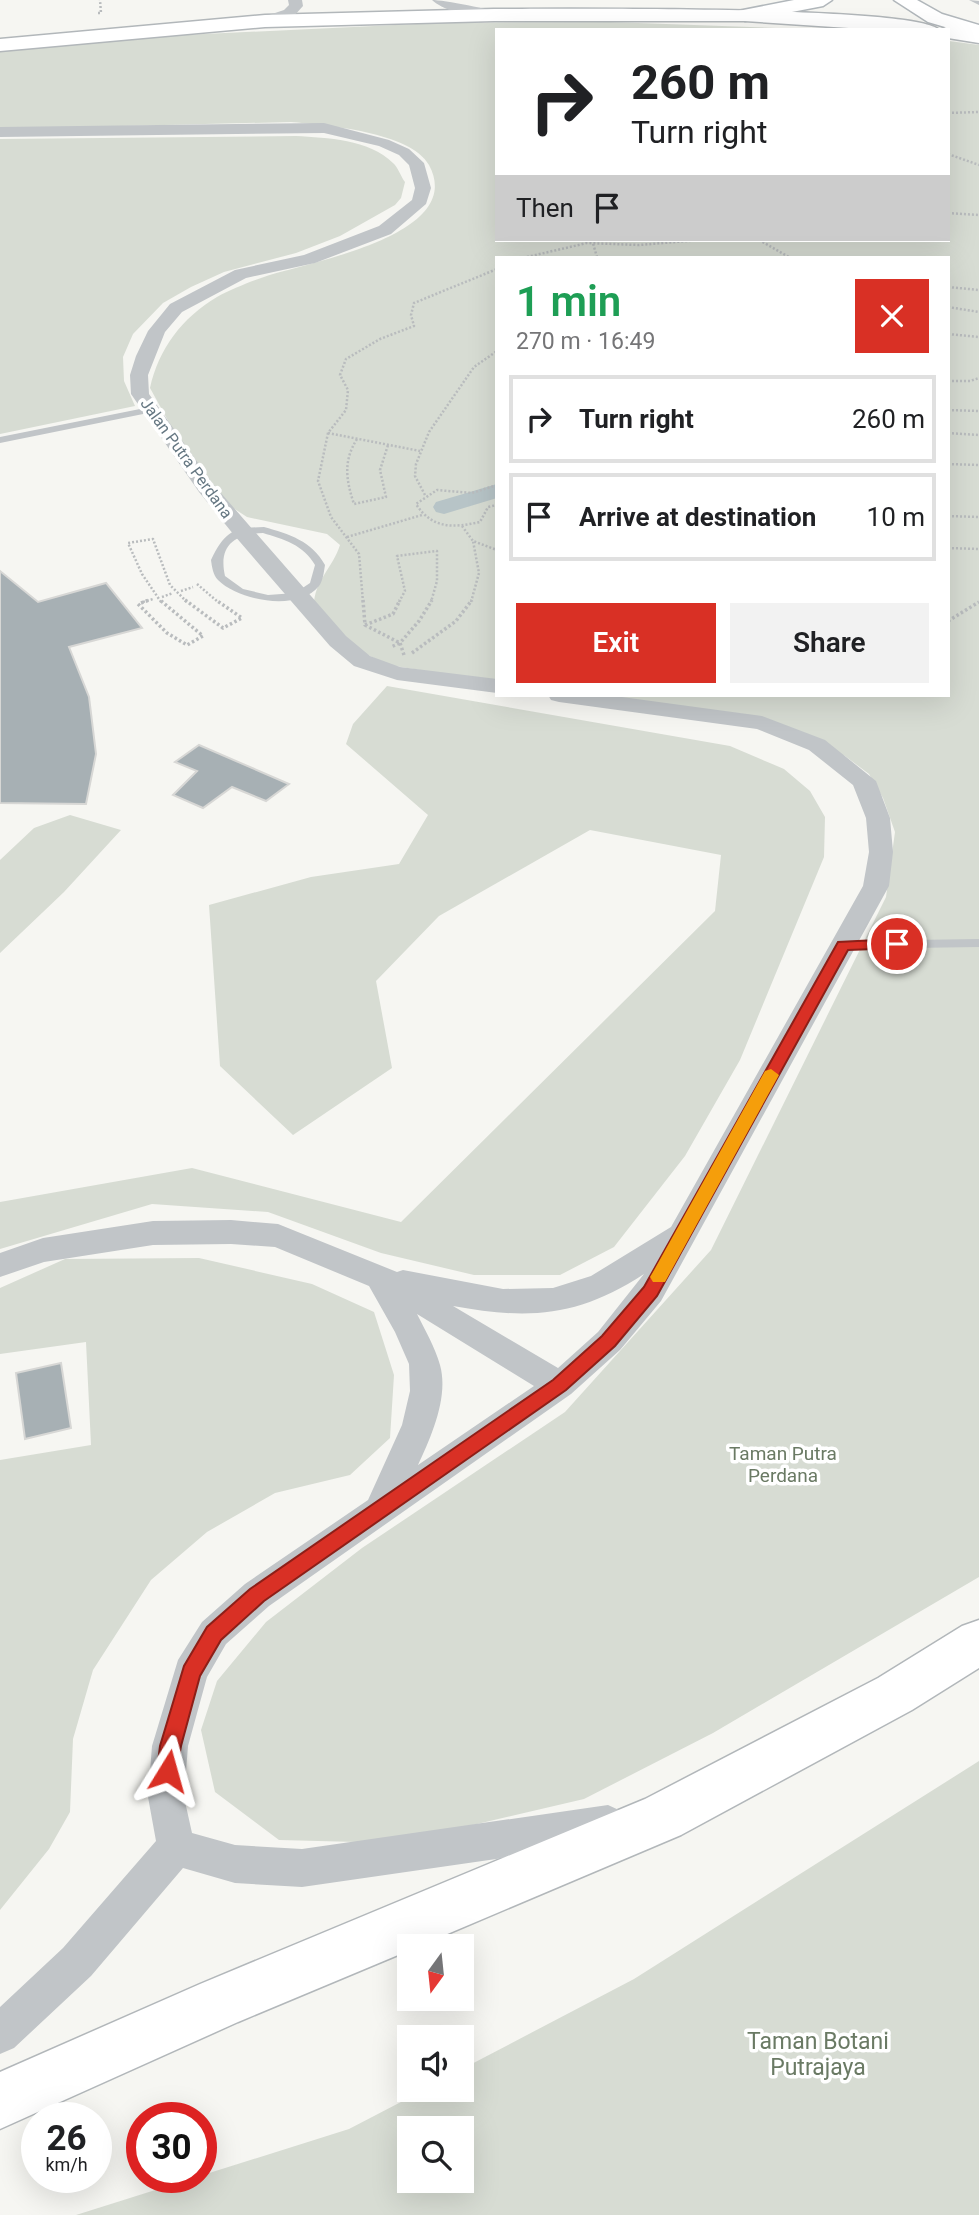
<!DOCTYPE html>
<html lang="en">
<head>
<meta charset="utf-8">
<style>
  body { margin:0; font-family:Roboto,sans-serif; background:#f2f2f2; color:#202124; height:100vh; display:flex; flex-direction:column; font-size:26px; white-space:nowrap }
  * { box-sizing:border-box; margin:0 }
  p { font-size:23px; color:#757577 }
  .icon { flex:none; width:38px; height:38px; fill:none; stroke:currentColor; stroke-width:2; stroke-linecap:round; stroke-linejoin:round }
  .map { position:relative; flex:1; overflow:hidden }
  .side { position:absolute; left:495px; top:256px; width:455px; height:441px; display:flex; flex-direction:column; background:#fff; border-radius:0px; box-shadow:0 7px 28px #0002 }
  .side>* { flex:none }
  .guide { position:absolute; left:495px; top:28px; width:455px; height:214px; border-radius:0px; box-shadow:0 7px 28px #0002; background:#fff; color:#202124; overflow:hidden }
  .needle { width:46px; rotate:195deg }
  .tools { position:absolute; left:397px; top:1934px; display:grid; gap:14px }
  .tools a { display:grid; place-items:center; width:77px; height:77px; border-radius:0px; background:#fff; box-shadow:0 7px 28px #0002; font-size:35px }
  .speed { position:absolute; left:21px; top:2102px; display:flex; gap:14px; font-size:35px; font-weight:700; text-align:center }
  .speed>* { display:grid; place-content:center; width:91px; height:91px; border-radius:50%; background:#fff; box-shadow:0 7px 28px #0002; line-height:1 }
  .speed small { font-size:18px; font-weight:400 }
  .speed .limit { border:10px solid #d22; background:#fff; color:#111 }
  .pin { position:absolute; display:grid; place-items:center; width:60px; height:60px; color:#fff; margin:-30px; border:4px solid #fff; border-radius:50%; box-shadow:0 2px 7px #0007 }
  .me { position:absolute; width:77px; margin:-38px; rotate:8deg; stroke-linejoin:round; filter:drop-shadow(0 0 5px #0008) }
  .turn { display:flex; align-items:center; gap:24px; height:147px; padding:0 21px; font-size:32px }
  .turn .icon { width:91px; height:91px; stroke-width:2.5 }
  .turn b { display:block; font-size:49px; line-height:60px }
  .then { display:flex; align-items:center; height:66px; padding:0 21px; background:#0003; gap:14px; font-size:26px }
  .round { display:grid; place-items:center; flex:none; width:74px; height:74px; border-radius:0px; background:#f2f2f2 }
  .overview { display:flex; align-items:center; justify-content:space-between; height:119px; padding:0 21px }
  h1 { font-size:42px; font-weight:600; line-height:52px; color:#1e9e55 }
  .primary-button { display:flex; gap:14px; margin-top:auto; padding:14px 21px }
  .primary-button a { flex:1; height:80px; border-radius:0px; background:#d93025; color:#fff; font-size:28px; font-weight:600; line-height:80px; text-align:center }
  .primary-button a+a { background:#f2f2f2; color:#202124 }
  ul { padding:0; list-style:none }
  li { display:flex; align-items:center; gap:21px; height:88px; margin:0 14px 10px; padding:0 7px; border:4px solid #e0e0e0; border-radius:0px }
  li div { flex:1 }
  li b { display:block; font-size:26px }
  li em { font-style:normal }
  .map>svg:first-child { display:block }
</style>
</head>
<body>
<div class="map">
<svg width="979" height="2215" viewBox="0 0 979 2215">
  <rect width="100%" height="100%" fill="#f6f6f2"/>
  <path fill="#d7dcd3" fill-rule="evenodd" d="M 610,22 L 830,30 L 497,30 L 497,240 L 948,240 L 949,41 L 979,45 L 979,1577 L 713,1733 L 584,1799 L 396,1843 L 279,1840 L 215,1792 L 201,1730 L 217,1681 L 266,1622 L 362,1548 L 565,1412 L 711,1250 L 886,897 L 895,832 L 883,798 L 869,774 L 845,756 L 743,714 L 595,695 L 948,695 L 948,257 L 497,257 L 497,682 L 388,665 L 364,653 L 314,607 C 313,582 333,568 340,545 L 327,534 L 247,517 L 227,504 L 177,437 L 150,388 C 159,348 182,318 217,297 C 230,290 247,283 261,278 C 301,263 468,237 429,165 C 411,132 325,125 291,122 L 0,129 L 0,51 L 163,36 L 437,23 Z
    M 296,136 C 327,138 369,139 393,163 C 398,167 401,177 405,182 L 401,198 L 395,205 L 340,236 L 296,253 L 224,272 L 191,287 L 163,303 L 133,334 L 123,357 L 124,381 L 135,406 L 0,434 L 0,139 Z
    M 387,686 L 730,746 L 784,769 L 810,791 L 825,817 L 824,857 L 740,1060 L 685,1156 L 614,1247 L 560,1275 L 474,1275 L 381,1253 L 268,1212 L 152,1204 L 0,1249 L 0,1202 L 192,1168 L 401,1222 L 715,911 L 721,855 L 590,830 L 439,916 L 376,981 L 392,1068 L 293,1135 L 220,1066 L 209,905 L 311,877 L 399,864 L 428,815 L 346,744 L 353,724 Z
    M 70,815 L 121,830 L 64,892 L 0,953 L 0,860 L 34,828 Z
    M 199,1258 L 312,1284 L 374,1312 L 394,1375 L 390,1438 L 350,1475 L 275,1493 L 207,1532 L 151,1580 L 93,1670 L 73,1739 L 70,1812 L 49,1849 L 0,1910 L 0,1460 L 91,1445 L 86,1342 L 0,1354 L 0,1288 L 65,1259 Z
    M 979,1761 L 979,2215 L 76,2215 L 349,2129 L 424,2090 L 462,2090 L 462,2069 L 634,1979 ZM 462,2128 L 462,2180 L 410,2180 L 410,2128 Z"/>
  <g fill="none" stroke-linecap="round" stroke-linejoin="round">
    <path fill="#b7c4c7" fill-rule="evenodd" d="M 497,484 L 497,498 L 444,514 L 436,512 L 433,507 L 436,502 Z"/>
  </g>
  <path fill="#a7b0b4" stroke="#d7d7d5" stroke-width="2" d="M 0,571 L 38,602 L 106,583 L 142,628 L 69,647 L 89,697 L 96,754 L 86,804 L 0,803 Z
    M 199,745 L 289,784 L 266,801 L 232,787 L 203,808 L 173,795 L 197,771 L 175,762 Z
    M 61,1363 L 71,1428 L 25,1439 L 16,1373 Z"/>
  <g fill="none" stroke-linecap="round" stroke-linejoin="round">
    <g stroke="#b1b7bb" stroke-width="3">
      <path id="secondary" d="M 794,0 L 832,0 L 823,6 L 745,21 L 736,15 L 738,11 Z
        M 894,0 L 917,0 L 942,14 L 979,25 L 979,37 L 928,22 Z"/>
    </g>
    <g stroke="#b2b7ba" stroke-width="3">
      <path id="primary" d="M 494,9 C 549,9 919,5 939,30 L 879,30 L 745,21 L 494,21 L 265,27 L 0,51 L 0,39 L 265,15 Z
        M 948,26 L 979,31 L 979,43 L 948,38 L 948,30 L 940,30 Z
        M 979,1620 L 979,1668 L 912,1710 L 681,1835 L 419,1946 L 410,1946 L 410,1950 L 238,2022 L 0,2129 L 0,2072 L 200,1984 L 645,1799 L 878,1678 L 962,1626 Z"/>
    </g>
    <path stroke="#b9bcbe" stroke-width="2.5" stroke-dasharray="2 2" stroke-linecap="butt" d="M 98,13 L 101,13 L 100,0
      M 948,113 L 979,112
      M 948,154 L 979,165
      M 948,213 L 979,215
      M 592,240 L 597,257
      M 759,240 L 789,257
      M 527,257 L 587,243 L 639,245 L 700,240
      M 948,287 L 979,290
      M 948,307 L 979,312
      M 948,334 L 979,337
      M 948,381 L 970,381 L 979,378
      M 948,410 L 979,411
      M 328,433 L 420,451
      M 948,433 L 979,435
      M 357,439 C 343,461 346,480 354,504 L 386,497 L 380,470 L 388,445
      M 948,464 L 979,465
      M 497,485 L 472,493 L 437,490 L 416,504 C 432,529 453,528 480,522 L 488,507 L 497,505
      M 425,495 L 415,476 L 416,464 L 429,432 L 474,367 L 497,351
      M 948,516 L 979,517
      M 462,526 L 473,541 L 497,550
      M 347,537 L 422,515
      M 948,548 L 979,549
      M 197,584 L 218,602
      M 181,591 L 193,587
      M 162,597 L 173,593
      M 143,602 L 153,599
      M 161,602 L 142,574 L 128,543 L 153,539 L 170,585 L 187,602
      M 363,602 L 359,554 L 331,517 L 318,481 L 328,433 L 346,410 L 348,390 L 340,375 L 346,359 L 380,339 L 414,326 L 411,315 L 414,303 L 497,269
      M 399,602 L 405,591 L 397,556 L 437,551 L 437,581 L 431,602
      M 471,602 L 479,573 L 473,541"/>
    <path stroke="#b9bcbe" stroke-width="3.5" stroke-dasharray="2.5 2.5" stroke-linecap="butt" d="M 185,600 L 223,628 L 242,618 L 216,600
      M 363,600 L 365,625 L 400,643 L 391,647
      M 141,603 L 149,600
      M 138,604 L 167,633 L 187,645 L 203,636 L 160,600
      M 948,621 L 979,602
      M 365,625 L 393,614 L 400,600
      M 412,653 L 456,621 L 472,600
      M 404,655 L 400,643 L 419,621 L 432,600"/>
    <path fill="#c1c5c8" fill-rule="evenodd" d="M 969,0 L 979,1 L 979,5 Z
      M 150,407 L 153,408 L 153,412 L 0,443 L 0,437 Z
      M 264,527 C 289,534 312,541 325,565 C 324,571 323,581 319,586 C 298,612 239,601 218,580 C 213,575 212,567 211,560 C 225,531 233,528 264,527 ZM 263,533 C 283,539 304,545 315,565 L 310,583 L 295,593 L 268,595 L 243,589 L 225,576 C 218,545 235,534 263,533 Z
      M 979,939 L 979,947 L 843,949 L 837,945 L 843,941 Z"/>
    <path fill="#c1c5c8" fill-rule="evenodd" d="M 288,0 L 302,0 L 303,6 L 294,16 L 265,25 L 260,24 L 260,18 L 284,10 L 289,5 Z
      M 432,0 C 443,0 494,9 501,15 C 489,25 443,11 432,0 Z
      M 324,123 L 389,140 L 409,149 L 424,163 L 431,188 L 426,204 L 391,234 L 315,263 L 246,278 L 182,312 L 165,332 L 148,375 L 149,394 L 213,484 L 346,636 L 370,656 L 400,667 L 497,679 L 497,693 L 397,680 L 354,666 L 330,646 L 234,535 L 199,492 L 131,394 L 130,375 L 136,356 L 148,331 L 170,304 L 235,270 L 304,255 L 379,226 L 412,200 L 415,188 L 409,165 L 399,155 L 379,146 L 324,133 L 0,137 L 0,127 Z
      M 548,695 L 607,695 L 762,716 L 825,740 L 876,781 L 890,818 L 893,852 L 889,886 L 661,1301 L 620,1350 L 571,1394 L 269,1606 L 226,1644 L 207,1677 L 188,1746 L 184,1797 L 192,1833 L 235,1845 L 302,1849 L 608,1805 L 621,1811 L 627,1824 L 621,1837 L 608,1843 L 302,1887 L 235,1883 L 183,1868 L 91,1976 L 14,2048 L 0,2054 L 0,2007 L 63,1948 L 156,1841 L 148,1797 L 152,1746 L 178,1660 L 202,1622 L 245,1584 L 368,1500 L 402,1425 L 410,1391 L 409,1364 L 395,1332 L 369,1286 L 275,1247 L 231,1244 L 153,1245 L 44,1262 L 0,1277 L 0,1253 L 43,1238 L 153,1221 L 231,1220 L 278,1224 L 397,1272 L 403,1270 L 503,1289 L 553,1288 L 591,1276 L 671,1227 L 863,886 L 869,852 L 866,818 L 853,785 L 809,750 L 757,729 L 559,702 L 551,700 ZM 644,1274 L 598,1332 L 558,1368 L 453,1306 C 529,1320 578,1317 644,1274 ZM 417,1314 L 534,1386 L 418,1465 C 431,1437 449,1397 440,1365 C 435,1347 425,1330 417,1314 Z"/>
    <use href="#secondary" fill="#fff" fill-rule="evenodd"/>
    <use href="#primary" fill="#fff" fill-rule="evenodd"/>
  </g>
  <path fill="#d93025" stroke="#8d1f18" stroke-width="2" d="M 897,939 L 902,941 L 904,944 L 902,948 L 848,950 L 657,1296 L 615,1346 L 566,1390 L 264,1601 L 221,1640 L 200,1676 L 181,1746 L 175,1779 L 168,1781 L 160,1779 L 157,1771 L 160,1746 L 184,1666 L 207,1627 L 250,1589 L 553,1380 L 602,1336 L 644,1287 L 838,942 Z"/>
  <path fill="#f59e0b" d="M 771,1069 L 779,1075 L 665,1282 L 653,1282 L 650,1277 L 653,1272 L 765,1071 Z"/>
  <g text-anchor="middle" stroke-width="7" stroke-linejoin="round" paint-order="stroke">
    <g font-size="16" fill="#657782" stroke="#fff">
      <text transform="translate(187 458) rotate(54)" y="6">Jalan Putra Perdana</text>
    </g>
    <g font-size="19" fill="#6a7a64" stroke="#fff">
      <text x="783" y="1460">Taman Putra<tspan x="783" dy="22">Perdana</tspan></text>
    </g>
    <g font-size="23" fill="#6a7a64" stroke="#fff">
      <text x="818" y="2049">Taman Botani<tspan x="818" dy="26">Putrajaya</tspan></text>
    </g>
  </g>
</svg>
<div class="tools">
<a><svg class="needle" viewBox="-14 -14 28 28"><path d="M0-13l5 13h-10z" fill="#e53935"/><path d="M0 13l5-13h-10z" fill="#757577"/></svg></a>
<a><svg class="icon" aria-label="sound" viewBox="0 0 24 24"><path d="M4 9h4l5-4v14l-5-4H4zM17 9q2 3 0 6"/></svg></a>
<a><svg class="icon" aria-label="search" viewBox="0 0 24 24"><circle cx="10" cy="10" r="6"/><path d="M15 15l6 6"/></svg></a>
</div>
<div class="speed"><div>26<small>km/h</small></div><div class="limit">30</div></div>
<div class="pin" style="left:897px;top:944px;background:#d93025"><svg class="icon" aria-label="arrive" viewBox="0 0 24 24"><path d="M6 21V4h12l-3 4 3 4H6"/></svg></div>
<svg class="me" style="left:168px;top:1771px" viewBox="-20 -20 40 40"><path d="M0-17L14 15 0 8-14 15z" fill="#d93025" stroke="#fff" stroke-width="4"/></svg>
<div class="guide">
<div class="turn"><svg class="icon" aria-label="right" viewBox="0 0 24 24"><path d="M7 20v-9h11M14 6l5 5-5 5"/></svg><div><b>260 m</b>Turn right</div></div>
<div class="then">Then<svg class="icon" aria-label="arrive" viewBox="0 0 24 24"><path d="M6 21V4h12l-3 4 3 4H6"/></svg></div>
</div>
<section class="side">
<div class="overview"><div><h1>1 min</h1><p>270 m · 16:49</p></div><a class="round" style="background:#d93025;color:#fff"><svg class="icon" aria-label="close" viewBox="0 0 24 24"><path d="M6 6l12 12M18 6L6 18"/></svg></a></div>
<ul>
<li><svg class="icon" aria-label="right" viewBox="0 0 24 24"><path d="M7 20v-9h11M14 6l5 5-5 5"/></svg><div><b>Turn right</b></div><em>260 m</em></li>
<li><svg class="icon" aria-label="arrive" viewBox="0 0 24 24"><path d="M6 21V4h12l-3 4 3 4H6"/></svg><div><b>Arrive at destination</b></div><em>10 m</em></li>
</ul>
<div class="primary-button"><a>Exit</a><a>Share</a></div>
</section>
</div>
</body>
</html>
